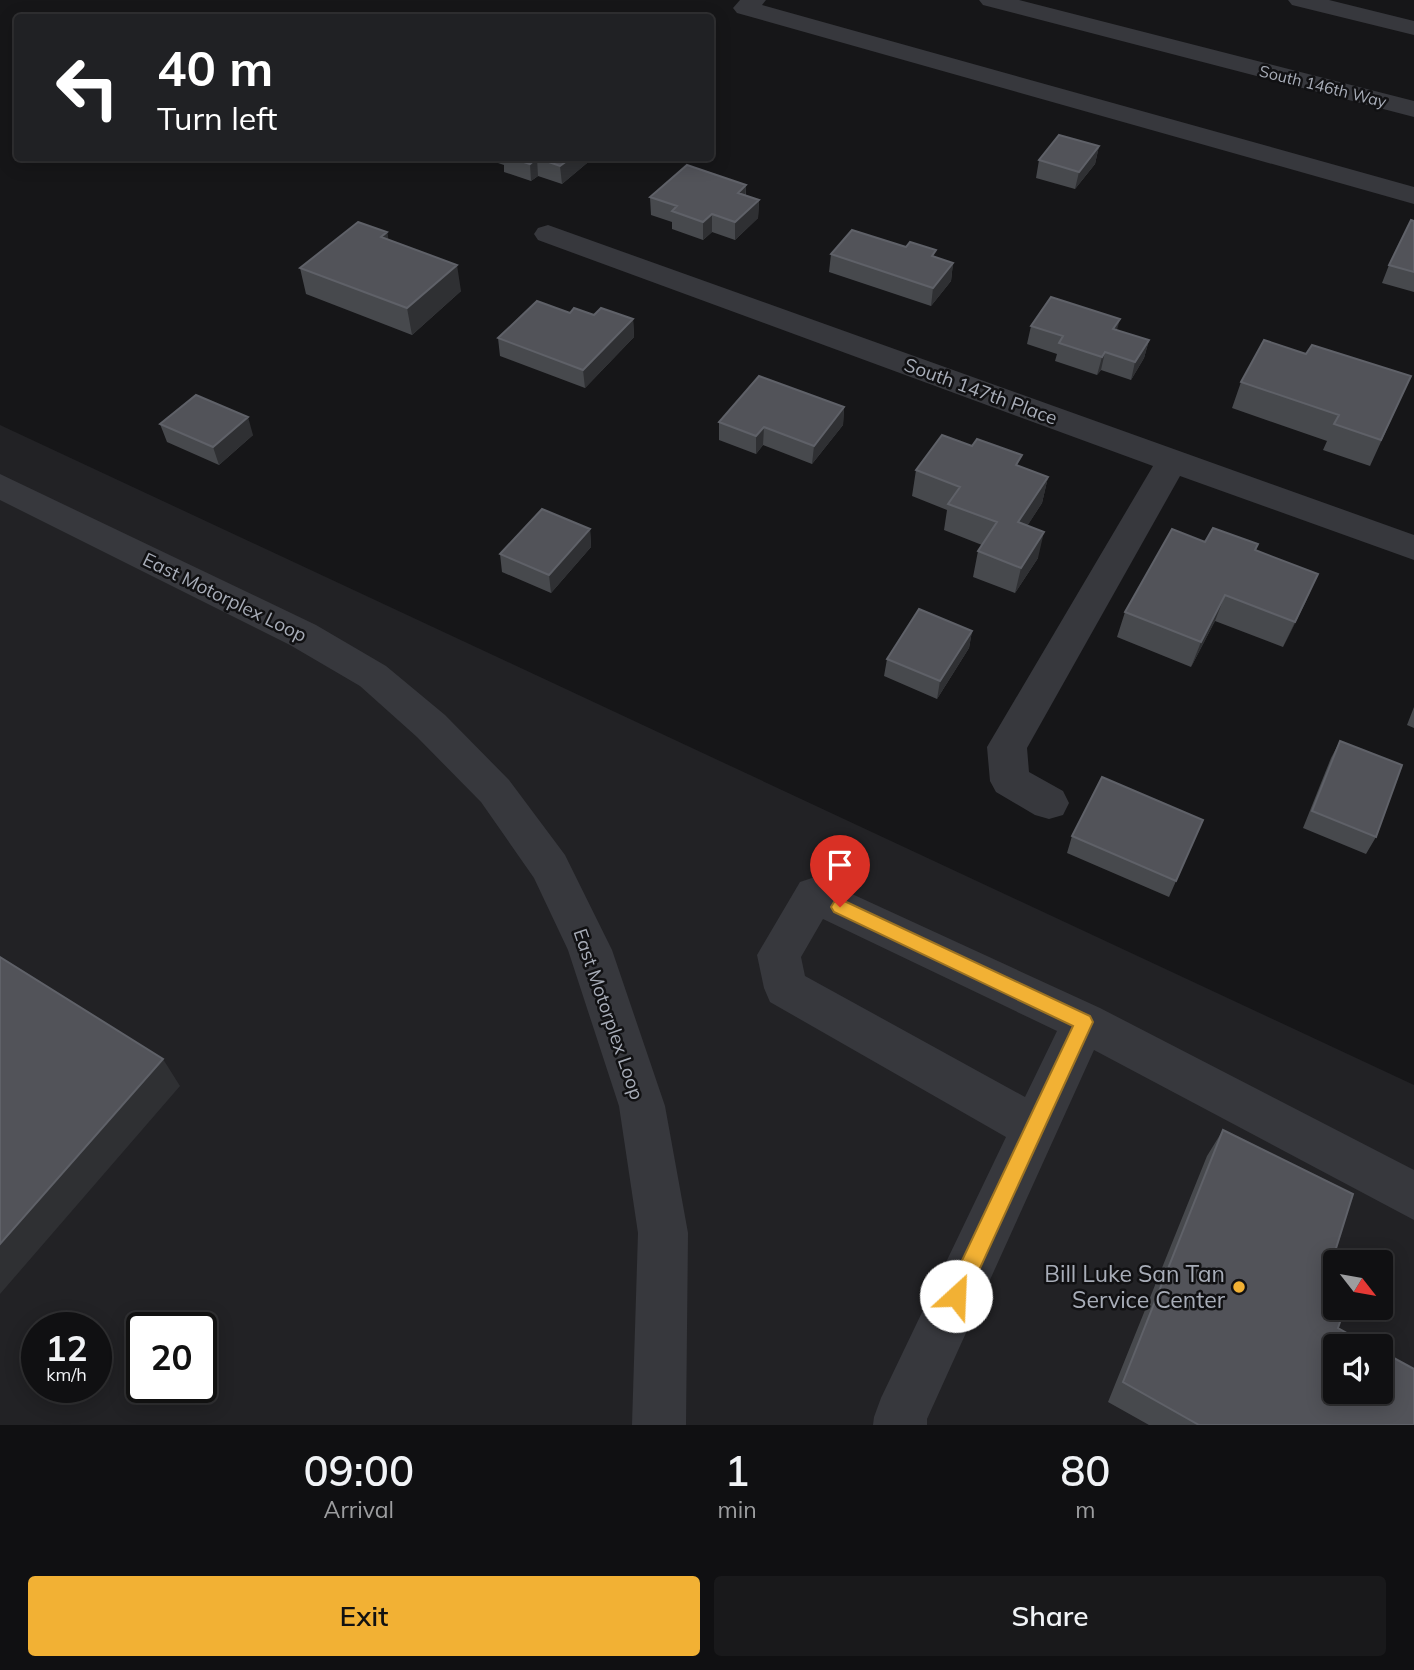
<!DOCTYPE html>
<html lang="en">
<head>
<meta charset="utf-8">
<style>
  body { margin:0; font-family:Mulish,sans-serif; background:#19191b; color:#f1f3f6; height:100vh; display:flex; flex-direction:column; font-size:26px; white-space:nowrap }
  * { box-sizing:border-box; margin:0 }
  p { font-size:23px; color:#9c9d9f }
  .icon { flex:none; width:38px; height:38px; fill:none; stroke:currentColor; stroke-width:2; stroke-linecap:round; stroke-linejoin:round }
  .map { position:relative; height:1425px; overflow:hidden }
  .side { display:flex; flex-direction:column; background:#101012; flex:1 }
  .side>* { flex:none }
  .hud { position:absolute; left:14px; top:14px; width:700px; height:147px; border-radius:7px; box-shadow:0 4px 18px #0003,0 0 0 2px #303032; background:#202124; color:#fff; overflow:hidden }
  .needle { width:46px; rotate:121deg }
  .tools { position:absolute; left:1323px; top:1250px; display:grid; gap:14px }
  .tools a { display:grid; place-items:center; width:70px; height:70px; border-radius:7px; background:#101012; box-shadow:0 4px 18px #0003,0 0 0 2px #303032; font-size:35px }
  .speed { position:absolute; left:21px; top:1312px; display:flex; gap:14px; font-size:35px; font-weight:700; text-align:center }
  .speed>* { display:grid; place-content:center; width:91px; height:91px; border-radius:50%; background:#101012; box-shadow:0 4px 18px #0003,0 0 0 2px #303032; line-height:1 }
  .speed small { font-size:18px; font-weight:400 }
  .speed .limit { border:4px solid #111; border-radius:10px; background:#fff; color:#111 }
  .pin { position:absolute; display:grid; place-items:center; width:60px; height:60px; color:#fff; margin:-72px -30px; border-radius:50% 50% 50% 0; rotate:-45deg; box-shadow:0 0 7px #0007 }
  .pin .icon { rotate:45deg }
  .me { position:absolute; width:77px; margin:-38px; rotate:25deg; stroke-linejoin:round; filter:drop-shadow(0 0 5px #0008) }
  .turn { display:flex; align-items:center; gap:24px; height:147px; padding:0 28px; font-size:32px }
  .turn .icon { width:91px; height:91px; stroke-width:2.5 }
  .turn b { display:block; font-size:49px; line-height:60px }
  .eta { display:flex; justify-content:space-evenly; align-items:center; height:119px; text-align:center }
  .eta b { font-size:42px; font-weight:600; line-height:49px }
  .button { display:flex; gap:14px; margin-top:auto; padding:14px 28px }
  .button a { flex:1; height:80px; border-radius:7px; background:#f2b134; color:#111; font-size:28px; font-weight:600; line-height:80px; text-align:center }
  .button a+a { background:#19191b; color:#f1f3f6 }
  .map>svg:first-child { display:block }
</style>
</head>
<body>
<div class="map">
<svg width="1414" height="1425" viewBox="0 0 1414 1425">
  <rect width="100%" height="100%" fill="#161618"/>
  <path fill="#222225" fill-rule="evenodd" d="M 0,425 L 1414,1085 L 1414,1425 L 0,1425 ZM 1335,1262 L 1381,1262 L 1381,1307 L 1335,1307 ZM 37,1328 L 96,1328 L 96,1388 L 37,1388 ZM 142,1328 L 201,1328 L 201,1388 L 142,1388 ZM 1335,1346 L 1381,1346 L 1381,1391 L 1335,1391 Z"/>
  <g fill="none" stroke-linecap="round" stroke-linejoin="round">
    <path fill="#37383d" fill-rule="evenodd" d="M 740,0 L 766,0 L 762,5 L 1414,187 L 1414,204 L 737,13 L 733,8 Z
      M 979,0 L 1019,0 L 1414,101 L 1414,117 L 983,5 Z
      M 1288,0 L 1329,0 L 1414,21 L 1414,35 L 1292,5 Z
      M 548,225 L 1414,535 L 1414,560 L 1180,476 L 1027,748 L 1029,772 L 1063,791 L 1069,803 L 1063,815 L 1049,819 L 1035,815 L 996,792 L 990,781 L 987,747 L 1153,466 L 538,240 L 534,234 L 538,228 Z
      M 0,474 L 316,625 L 386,666 L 445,715 L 509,780 L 565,855 L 612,950 L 665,1106 L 688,1233 L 686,1425 L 632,1425 L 638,1233 L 619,1106 L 568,950 L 534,878 L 481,802 L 417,737 L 360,686 L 290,645 L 0,500 Z
      M 815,877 L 1100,1008 L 1414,1170 L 1414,1220 L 1094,1050 L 927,1419 L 927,1425 L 873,1425 L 874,1417 L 881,1398 L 1006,1137 L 770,1002 L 764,988 L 757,955 L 800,882 ZM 823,919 L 1057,1031 L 1025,1097 L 805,976 L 801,957 Z"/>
  </g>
  <path fill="#47494d" d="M 1099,146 L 1095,164 L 1075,189 L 1036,178 L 1039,160 Z
    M 486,158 L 593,158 L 562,184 L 538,176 L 531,181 L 504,172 L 504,165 L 486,159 Z
    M 746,185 L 746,196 L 759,200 L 758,218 L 735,240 L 712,232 L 703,240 L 672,229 L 672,222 L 651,215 L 650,197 Z
    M 1414,221 L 1414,292 L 1382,283 L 1389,265 Z
    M 387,232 L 388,240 L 461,291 L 412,335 L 306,294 L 300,268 Z
    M 831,254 L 935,257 L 953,263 L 951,281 L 931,306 L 829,272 Z
    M 570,313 L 633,319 L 634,337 L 585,388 L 500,356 L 498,338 Z
    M 1031,326 L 1117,331 L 1149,340 L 1144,358 L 1131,380 L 1101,370 L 1097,375 L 1055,361 L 1057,354 L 1027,344 Z
    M 1306,354 L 1411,376 L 1370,466 L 1323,450 L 1327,441 L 1232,408 L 1241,382 Z
    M 844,407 L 843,425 L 812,464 L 763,445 L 756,454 L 719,440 L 719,422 Z
    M 160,424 L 253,435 L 219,465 L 167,442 Z
    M 1020,466 L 1048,477 L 1042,503 L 1027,526 L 1038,558 L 1015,593 L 973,577 L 978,551 L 982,545 L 944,530 L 947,510 L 912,496 L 916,470 Z
    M 590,529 L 591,547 L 551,593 L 502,572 L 500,554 Z
    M 1205,542 L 1256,551 L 1307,599 L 1283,647 L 1215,621 L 1191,667 L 1117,637 L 1125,612 Z
    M 972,631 L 969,648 L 937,699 L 884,676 L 887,659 Z
    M 1414,707 L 1414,728 L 1407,725 Z
    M 1340,741 L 1376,837 L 1366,854 L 1303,828 L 1331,758 Z
    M 1203,820 L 1169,897 L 1067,853 L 1072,836 Z
    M 1223,1130 L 1333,1258 L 1338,1328 L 1414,1425 L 1149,1425 L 1108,1402 L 1207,1156 Z"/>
  <path fill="#2f3033" d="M 1099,146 L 1095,164 L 1075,189 L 1079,172 Z
    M 537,158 L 538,176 L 531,181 L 530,164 Z
    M 571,158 L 593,158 L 562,184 L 560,166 Z
    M 746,185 L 745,203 L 738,193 Z
    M 759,200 L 758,218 L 735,240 L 735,222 Z
    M 712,214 L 712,232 L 703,240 L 703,222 Z
    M 387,232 L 392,258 L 381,237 Z
    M 953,263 L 951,281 L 931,306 L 933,288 Z
    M 457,265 L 461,291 L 412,335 L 407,308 Z
    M 633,319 L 634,337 L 585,388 L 583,370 Z
    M 1120,319 L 1115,337 L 1113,329 Z
    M 1149,340 L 1144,358 L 1131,380 L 1135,362 Z
    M 1105,352 L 1101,370 L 1097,375 L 1102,357 Z
    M 844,407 L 843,425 L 812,464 L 814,446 Z
    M 248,417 L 253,435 L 219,465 L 213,447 Z
    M 764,427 L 763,445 L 756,454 L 756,436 Z
    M 1048,477 L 1042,503 L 1013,548 L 1018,522 Z
    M 590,529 L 591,547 L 551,593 L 549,575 Z
    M 1044,532 L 1038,558 L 1015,593 L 1021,568 Z
    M 1318,574 L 1307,599 L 1283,647 L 1295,622 Z
    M 1225,595 L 1215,621 L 1191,667 L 1201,642 Z
    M 972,631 L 969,648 L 937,699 L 940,681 Z
    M 163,1059 L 180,1086 L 0,1294 L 0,1244 Z"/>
  <path fill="#525359" stroke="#5f6168" stroke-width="2" d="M 1059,135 L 1099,146 L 1079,172 L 1039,160 Z
    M 512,158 L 571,158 L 560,166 L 537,158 L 530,164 Z
    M 687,165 L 746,185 L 738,193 L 759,200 L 735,222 L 712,214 L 703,222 L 672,211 L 677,206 L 650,197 Z
    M 1411,220 L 1414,221 L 1414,272 L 1389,265 Z
    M 358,222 L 387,232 L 381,237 L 457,265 L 407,308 L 300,268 Z
    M 852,230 L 906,247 L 910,242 L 936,250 L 932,256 L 953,263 L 933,288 L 831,254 Z
    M 1051,297 L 1120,319 L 1113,329 L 1149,340 L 1135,362 L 1105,352 L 1102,357 L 1059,343 L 1063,336 L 1031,326 Z
    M 537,301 L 570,313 L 574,308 L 594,315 L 601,308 L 633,319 L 583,370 L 498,338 Z
    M 1264,340 L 1306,354 L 1312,345 L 1411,376 L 1381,440 L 1334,424 L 1339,415 L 1241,382 Z
    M 759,376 L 844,407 L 814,446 L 764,427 L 756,436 L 719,422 Z
    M 196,395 L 248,417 L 213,447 L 160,424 Z
    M 942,435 L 972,446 L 977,439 L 1022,455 L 1016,465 L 1048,477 L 1018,522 L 1044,532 L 1021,568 L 978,551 L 997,522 L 948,504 L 960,487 L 916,470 Z
    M 542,509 L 590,529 L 549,575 L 500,554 Z
    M 1213,528 L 1258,544 L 1255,550 L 1318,574 L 1295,622 L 1225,595 L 1201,642 L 1125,612 L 1172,529 L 1205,542 Z
    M 919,609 L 972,631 L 940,681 L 887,659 Z
    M 1340,741 L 1402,765 L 1376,837 L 1312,811 Z
    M 1102,777 L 1203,820 L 1176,881 L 1072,836 Z
    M 0,957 L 163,1059 L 0,1244 Z
    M 1223,1130 L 1353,1194 L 1333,1258 L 1341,1262 L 1335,1262 L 1335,1307 L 1345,1307 L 1338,1328 L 1370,1346 L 1335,1346 L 1335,1391 L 1381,1391 L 1381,1351 L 1414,1369 L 1414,1425 L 1199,1425 L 1123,1382 Z"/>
  <path fill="#f2b134" stroke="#9d7322" stroke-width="2" d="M 840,899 L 1090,1016 L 1093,1022 L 964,1303 L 956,1306 L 949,1303 L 946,1296 L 949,1288 L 1073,1026 L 834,912 L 831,907 L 834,902 Z"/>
  <circle fill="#f2b134" stroke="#111113" stroke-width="2.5" cx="1239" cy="1287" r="7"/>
  <g text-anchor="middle" stroke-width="5" stroke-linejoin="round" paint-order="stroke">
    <g font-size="16" fill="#a8adb8" stroke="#111113">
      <text transform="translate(1323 86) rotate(14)" y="6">South 146th Way</text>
    </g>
    <g font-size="19" fill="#a8adb8" stroke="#111113">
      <text transform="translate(981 391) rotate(20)" y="7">South 147th Place</text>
      <text transform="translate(225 597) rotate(26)" y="7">East Motorplex Loop</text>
      <text transform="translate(609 1014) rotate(71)" y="7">East Motorplex Loop</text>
    </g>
    <g font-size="23" fill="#a8adb8" stroke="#111113" text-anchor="end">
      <text x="1225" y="1282">Bill Luke San Tan<tspan x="1225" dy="26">Service Center</tspan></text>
    </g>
  </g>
</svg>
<div class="tools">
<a><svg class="needle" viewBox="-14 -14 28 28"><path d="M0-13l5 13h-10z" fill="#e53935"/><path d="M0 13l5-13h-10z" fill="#9c9d9f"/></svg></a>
<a><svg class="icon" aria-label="sound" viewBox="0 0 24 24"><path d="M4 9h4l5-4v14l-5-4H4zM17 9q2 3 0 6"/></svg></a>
</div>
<div class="speed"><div>12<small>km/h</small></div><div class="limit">20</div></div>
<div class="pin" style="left:840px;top:907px;background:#d93025"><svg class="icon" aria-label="arrive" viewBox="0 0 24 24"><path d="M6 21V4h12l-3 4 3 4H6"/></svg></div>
<svg class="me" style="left:956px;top:1296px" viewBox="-20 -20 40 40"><circle r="19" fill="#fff"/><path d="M0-13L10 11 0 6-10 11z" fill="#f2b134"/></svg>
<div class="hud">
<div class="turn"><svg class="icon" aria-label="left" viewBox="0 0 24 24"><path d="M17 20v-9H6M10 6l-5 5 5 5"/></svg><div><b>40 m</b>Turn left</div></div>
</div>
</div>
<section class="side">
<div class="eta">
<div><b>09:00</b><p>Arrival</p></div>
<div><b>1</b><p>min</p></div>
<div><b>80</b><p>m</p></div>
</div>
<div class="button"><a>Exit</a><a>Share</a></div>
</section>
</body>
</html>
